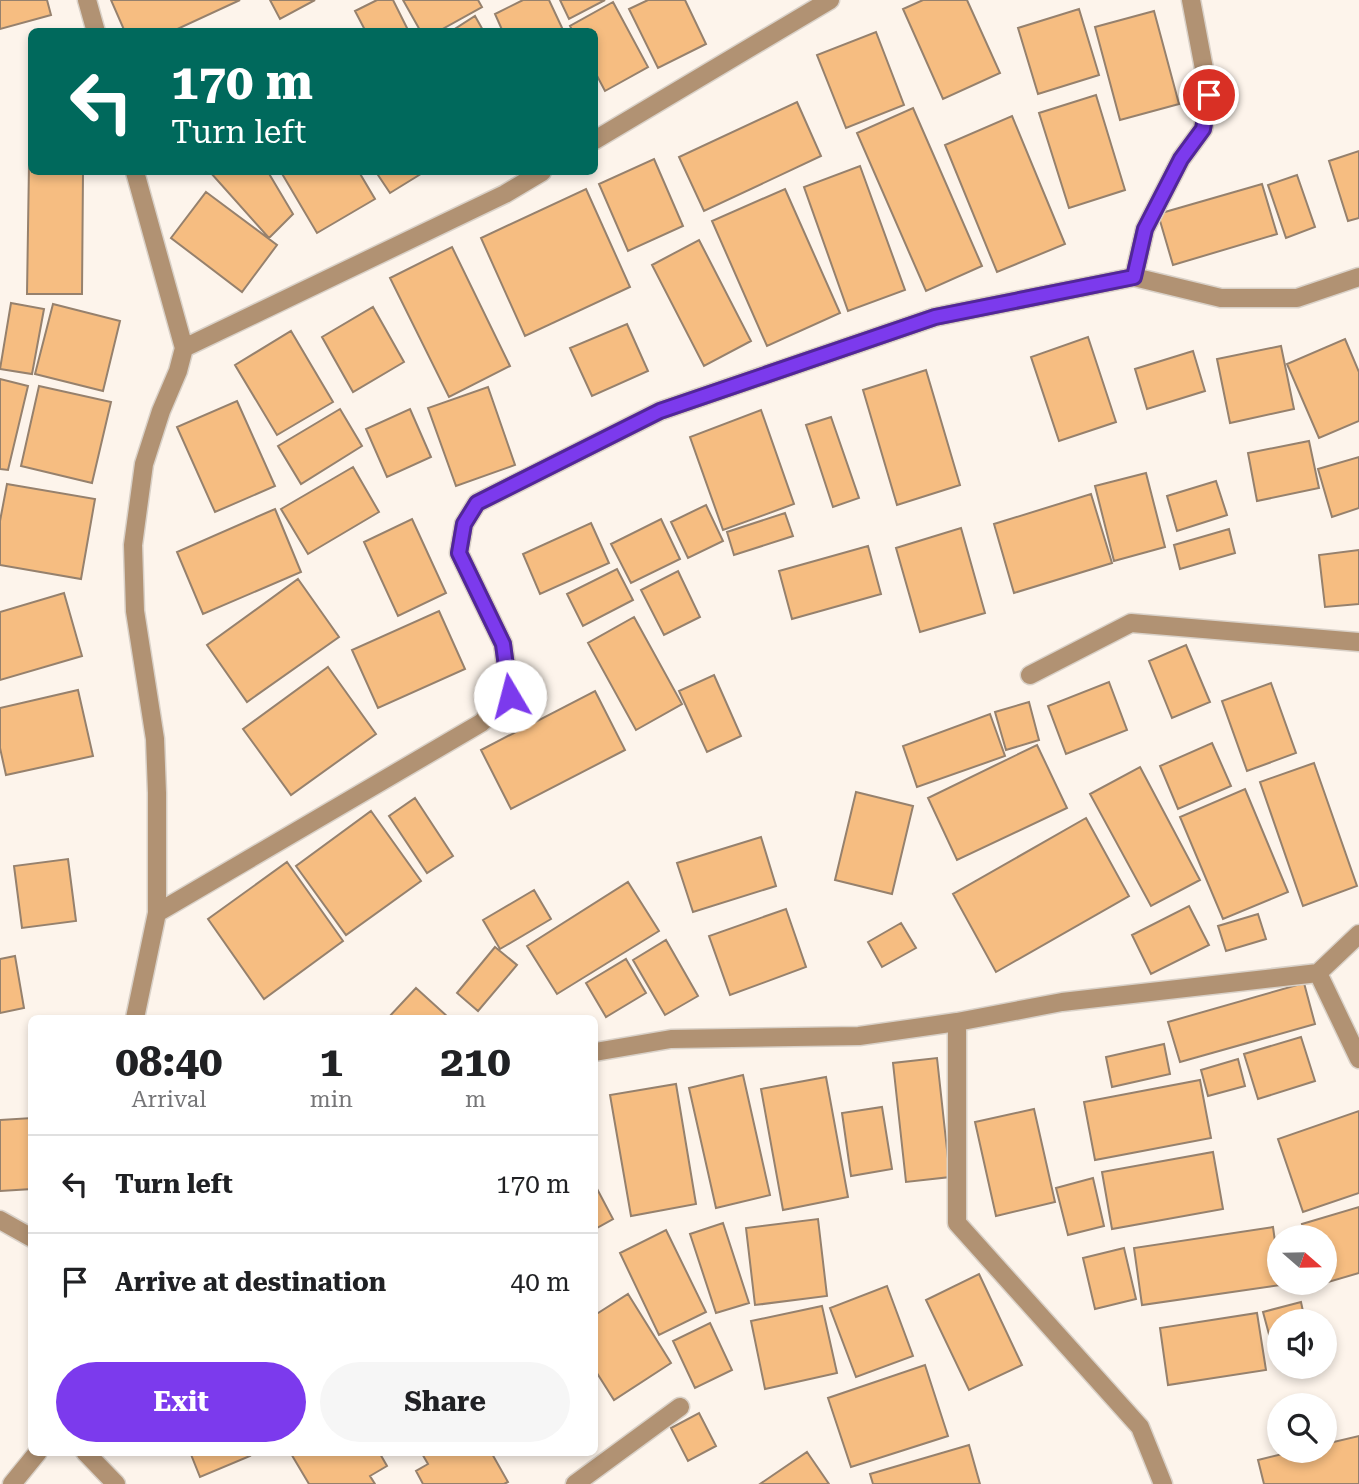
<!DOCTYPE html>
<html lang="en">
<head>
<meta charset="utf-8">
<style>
  body { margin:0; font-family:"Roboto Serif",serif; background:#f6f6f6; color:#202124; height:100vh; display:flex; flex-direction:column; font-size:26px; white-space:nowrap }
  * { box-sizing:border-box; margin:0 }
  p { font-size:23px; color:#757577 }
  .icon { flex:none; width:38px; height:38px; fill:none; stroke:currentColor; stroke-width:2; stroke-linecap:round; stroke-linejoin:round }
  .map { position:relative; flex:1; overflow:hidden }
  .drawer { position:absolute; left:28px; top:1015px; width:570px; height:441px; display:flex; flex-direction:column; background:#fff; border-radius:10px; box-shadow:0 4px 10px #0003 }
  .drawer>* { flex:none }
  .guide { position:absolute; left:28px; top:28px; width:570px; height:147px; border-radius:10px; box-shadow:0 4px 10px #0003; background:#00695c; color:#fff; overflow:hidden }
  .needle { width:46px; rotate:110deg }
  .buttons { position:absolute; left:1267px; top:1225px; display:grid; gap:14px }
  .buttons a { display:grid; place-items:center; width:70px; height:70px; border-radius:50%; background:#fff; box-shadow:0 4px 10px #0003; font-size:35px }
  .pin { position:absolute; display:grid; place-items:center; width:60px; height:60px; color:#fff; margin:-30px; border:4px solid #fff; border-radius:50%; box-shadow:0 2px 7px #0007 }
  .me { position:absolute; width:77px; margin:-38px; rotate:352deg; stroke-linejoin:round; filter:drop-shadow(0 0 5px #0008) }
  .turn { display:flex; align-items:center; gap:24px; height:147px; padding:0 28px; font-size:32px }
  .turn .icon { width:91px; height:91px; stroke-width:2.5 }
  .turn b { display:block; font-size:49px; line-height:60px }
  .eta { display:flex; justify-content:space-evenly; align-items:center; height:119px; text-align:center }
  .eta b { font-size:42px; font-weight:700; line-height:49px }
  .cta { display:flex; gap:14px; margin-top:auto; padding:14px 28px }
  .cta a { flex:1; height:80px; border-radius:42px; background:#7c3aed; color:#fff; font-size:28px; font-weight:700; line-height:80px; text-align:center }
  .cta a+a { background:#f6f6f6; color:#202124 }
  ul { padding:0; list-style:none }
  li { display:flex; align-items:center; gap:21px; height:98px; padding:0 28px; border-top:2px solid #e0e0e0 }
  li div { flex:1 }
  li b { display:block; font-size:26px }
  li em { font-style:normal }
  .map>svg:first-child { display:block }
</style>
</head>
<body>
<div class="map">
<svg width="1359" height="1484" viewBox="0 0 1359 1484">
  <rect width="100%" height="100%" fill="#fdf4eb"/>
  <path fill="#f6bd81" stroke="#96816d" stroke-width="2" d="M 0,0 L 47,0 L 51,15 L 0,29 Z
    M 111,0 L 240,0 L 171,32 L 125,32 Z
    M 270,0 L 315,0 L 280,19 Z
    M 377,0 L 393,0 L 409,32 L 366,32 L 355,11 Z
    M 403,0 L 478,0 L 482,7 L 437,32 L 421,32 Z
    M 523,0 L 549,0 L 564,32 L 503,32 L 495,14 Z
    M 560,0 L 605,0 L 569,19 Z
    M 648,0 L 685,0 L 706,44 L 658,68 L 629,9 Z
    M 923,0 L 967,0 L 1000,73 L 943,99 L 903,9 Z
    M 613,2 L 648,67 L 605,91 L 595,72 L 595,32 L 573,32 L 570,26 Z
    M 1079,9 L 1099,75 L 1038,94 L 1018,28 Z
    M 1154,11 L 1179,104 L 1120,120 L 1095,27 Z
    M 475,16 L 484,32 L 450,32 Z
    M 876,32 L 904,105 L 846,128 L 817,55 Z
    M 1096,95 L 1125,190 L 1069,208 L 1039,113 Z
    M 797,102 L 821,156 L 704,211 L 679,157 Z
    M 913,108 L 982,266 L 926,291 L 857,133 Z
    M 1012,116 L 1065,244 L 997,272 L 945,145 Z
    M 1359,151 L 1359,218 L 1348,221 L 1329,161 Z
    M 654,159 L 683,226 L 628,251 L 599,184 Z
    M 29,165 L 32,165 L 32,172 L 83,172 L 82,294 L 27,294 Z
    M 860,166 L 905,290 L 848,311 L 804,187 Z
    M 210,172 L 268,172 L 293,214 L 269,238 Z
    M 281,172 L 359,172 L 375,199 L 317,233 Z
    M 376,172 L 424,172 L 390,193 Z
    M 1297,175 L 1315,227 L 1286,238 L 1268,185 Z
    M 1262,184 L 1277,234 L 1173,265 L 1158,214 Z
    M 586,189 L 630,287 L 525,336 L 481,238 Z
    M 785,189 L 840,313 L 767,346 L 712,221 Z
    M 206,192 L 277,245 L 242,292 L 171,238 Z
    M 699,240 L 751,341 L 704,366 L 652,265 Z
    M 452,247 L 510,366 L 449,397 L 390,278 Z
    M 11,303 L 44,309 L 32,374 L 0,369 Z
    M 53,304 L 120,321 L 103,391 L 35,374 Z
    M 373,307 L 404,362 L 353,392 L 322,337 Z
    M 627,324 L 648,371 L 592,396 L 570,348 Z
    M 291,331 L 333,402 L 277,435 L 235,365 Z
    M 1088,337 L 1116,422 L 1059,441 L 1031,357 Z
    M 1345,339 L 1359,372 L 1359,421 L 1319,438 L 1287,364 Z
    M 1281,346 L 1294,409 L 1230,423 L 1217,359 Z
    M 1193,351 L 1205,391 L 1147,409 L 1135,369 Z
    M 926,370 L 960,485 L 897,505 L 863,390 Z
    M 0,379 L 28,386 L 8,470 L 0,469 Z
    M 39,386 L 111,402 L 92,483 L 21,466 Z
    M 488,387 L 515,465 L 456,486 L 428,408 Z
    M 237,401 L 275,486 L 215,512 L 177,427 Z
    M 340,409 L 362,446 L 301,484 L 278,446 Z
    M 410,409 L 431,457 L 387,477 L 366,429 Z
    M 761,410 L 794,504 L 723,530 L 690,437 Z
    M 831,417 L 859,498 L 833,507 L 806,425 Z
    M 1309,441 L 1319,488 L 1257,501 L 1248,453 Z
    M 1359,457 L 1359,508 L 1332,517 L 1318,469 Z
    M 353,467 L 379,512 L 308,554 L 281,509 Z
    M 1146,473 L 1165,547 L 1114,561 L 1095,486 Z
    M 1216,481 L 1227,515 L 1177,531 L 1167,496 Z
    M 7,484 L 95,499 L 81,579 L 0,565 L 0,521 Z
    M 1091,494 L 1112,563 L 1014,593 L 994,524 Z
    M 706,505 L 723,541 L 688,558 L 671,522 Z
    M 275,509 L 301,572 L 203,614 L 177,552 Z
    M 785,513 L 793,536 L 734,555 L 727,532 Z
    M 412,519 L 446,593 L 398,616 L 364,542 Z
    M 661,519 L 680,559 L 631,583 L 611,544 Z
    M 591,523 L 609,563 L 540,594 L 523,554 Z
    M 961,528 L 985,613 L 920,632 L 896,548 Z
    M 1229,529 L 1235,553 L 1180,569 L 1174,545 Z
    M 868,546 L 881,594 L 792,619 L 779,571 Z
    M 1359,550 L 1359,604 L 1325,607 L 1319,555 Z
    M 617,569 L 633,600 L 583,626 L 567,594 Z
    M 678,571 L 700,617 L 664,635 L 641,590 Z
    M 298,579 L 339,637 L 247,702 L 207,645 Z
    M 64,593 L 82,656 L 0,680 L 0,612 Z
    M 439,611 L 465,669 L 378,708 L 352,650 Z
    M 634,617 L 682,704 L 636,730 L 588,643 Z
    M 1186,645 L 1210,702 L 1172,718 L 1149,661 Z
    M 328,667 L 376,734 L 291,795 L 243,729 Z
    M 714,675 L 741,736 L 707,752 L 679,691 Z
    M 1109,682 L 1127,730 L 1066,754 L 1048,706 Z
    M 1271,683 L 1296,753 L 1247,771 L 1222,701 Z
    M 78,690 L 93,756 L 6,775 L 0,748 L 0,708 Z
    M 595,691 L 625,750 L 511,809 L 481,750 Z
    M 1029,702 L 1039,740 L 1006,750 L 995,712 Z
    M 990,714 L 1005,756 L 917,787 L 903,746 Z
    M 1212,743 L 1231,786 L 1178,809 L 1160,766 Z
    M 1037,745 L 1067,808 L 957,860 L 928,798 Z
    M 1314,763 L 1357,886 L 1303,906 L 1260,782 Z
    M 1140,767 L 1200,880 L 1151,906 L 1090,794 Z
    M 1245,789 L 1288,892 L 1223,919 L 1180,817 Z
    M 856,792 L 913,806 L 892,894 L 835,880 Z
    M 415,798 L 453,856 L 427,873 L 389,816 Z
    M 371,811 L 421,881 L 346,935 L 296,866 Z
    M 1086,818 L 1129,896 L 996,972 L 953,894 Z
    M 761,837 L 776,886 L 693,912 L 677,863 Z
    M 68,859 L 76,921 L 22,928 L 14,866 Z
    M 287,862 L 343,941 L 264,999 L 208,919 Z
    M 628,882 L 659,931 L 557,994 L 527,946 Z
    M 534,890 L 551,919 L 500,949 L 483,920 Z
    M 1189,906 L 1209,945 L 1151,974 L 1132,935 Z
    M 786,909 L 806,967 L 730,995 L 709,936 Z
    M 1258,914 L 1266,939 L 1226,951 L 1218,926 Z
    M 901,923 L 916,948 L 882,967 L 868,942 Z
    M 666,940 L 698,996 L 665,1015 L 633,960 Z
    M 495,947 L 517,965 L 478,1011 L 457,993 Z
    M 15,956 L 24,1008 L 0,1013 L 0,959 Z
    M 626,959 L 646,993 L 606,1017 L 586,983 Z
    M 1304,983 L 1315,1024 L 1180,1062 L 1168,1022 Z
    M 416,988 L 449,1018 L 388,1018 Z
    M 1301,1037 L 1315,1081 L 1258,1099 L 1244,1054 Z
    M 1164,1044 L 1170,1074 L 1112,1087 L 1106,1057 Z
    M 937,1058 L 950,1177 L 906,1182 L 893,1063 Z
    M 1238,1059 L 1245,1086 L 1208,1096 L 1201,1070 Z
    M 743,1075 L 770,1195 L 716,1208 L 689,1088 Z
    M 826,1077 L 848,1197 L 783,1210 L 761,1089 Z
    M 1200,1080 L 1211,1138 L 1095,1160 L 1084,1102 Z
    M 676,1084 L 696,1204 L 631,1216 L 610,1095 Z
    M 882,1107 L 892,1169 L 851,1176 L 842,1113 Z
    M 1034,1109 L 1055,1202 L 996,1216 L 975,1122 Z
    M 1359,1111 L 1359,1193 L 1303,1212 L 1278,1139 Z
    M 32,1118 L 32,1189 L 0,1191 L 0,1120 Z
    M 1213,1152 L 1223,1209 L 1112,1229 L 1102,1172 Z
    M 1093,1178 L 1104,1226 L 1068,1235 L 1056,1188 Z
    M 595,1185 L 613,1219 L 595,1229 Z
    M 1359,1207 L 1359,1273 L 1325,1283 L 1325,1237 L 1306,1237 L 1302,1224 Z
    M 818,1219 L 827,1296 L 755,1305 L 746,1228 Z
    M 723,1223 L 749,1303 L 716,1313 L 690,1234 Z
    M 1273,1227 L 1281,1285 L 1142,1305 L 1134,1248 Z
    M 666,1230 L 706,1312 L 659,1335 L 620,1253 Z
    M 1124,1248 L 1136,1299 L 1095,1309 L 1083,1258 Z
    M 979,1274 L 1022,1365 L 969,1390 L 926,1300 Z
    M 887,1286 L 913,1356 L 856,1377 L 830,1308 Z
    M 628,1294 L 671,1363 L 614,1400 L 595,1370 L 595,1315 Z
    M 1301,1302 L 1305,1321 L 1279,1321 L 1279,1363 L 1277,1364 L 1263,1312 Z
    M 822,1306 L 837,1373 L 765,1389 L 751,1321 Z
    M 1257,1313 L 1266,1370 L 1168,1385 L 1160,1328 Z
    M 710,1323 L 732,1370 L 695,1388 L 673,1341 Z
    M 925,1365 L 948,1436 L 851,1467 L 828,1398 Z
    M 699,1413 L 716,1446 L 688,1461 L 671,1428 Z
    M 1359,1436 L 1359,1484 L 1264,1484 L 1258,1460 L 1295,1451 L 1325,1451 L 1325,1444 Z
    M 969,1445 L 980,1484 L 873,1484 L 870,1474 Z
    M 190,1452 L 248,1452 L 250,1456 L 200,1477 Z
    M 290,1452 L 379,1452 L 387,1466 L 370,1476 L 375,1484 L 309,1484 Z
    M 421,1452 L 491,1452 L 508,1482 L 504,1484 L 423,1484 L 416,1471 L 428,1464 Z
    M 807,1452 L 829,1484 L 760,1484 Z"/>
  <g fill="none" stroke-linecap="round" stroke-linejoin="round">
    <g stroke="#d9d1c8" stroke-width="21">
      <path id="minor" d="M 87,0 L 96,32
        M 595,140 L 830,0
        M 135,172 L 184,348 L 178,371 L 161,411 L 144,464 L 133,545 L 135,611 L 155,739 L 157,793 L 157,913 L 135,1018
        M 1134,277 L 1145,229 L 1181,159 L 1203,129 L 1209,95 L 1191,0
        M 184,348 L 505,194 L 542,172
        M 1030,675 L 1131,623 L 1359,642
        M 157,913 L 481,723 L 510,696 L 503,644 L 459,553 L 464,524 L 477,503 L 660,411 L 935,317 L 1134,277 L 1221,298 L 1297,298 L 1359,277
        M 1318,973 L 1359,1059
        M 957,1022 L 957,1223 L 1140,1427 L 1163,1484
        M 595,1052 L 671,1039 L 859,1036 L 957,1022 L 1062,1002 L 1318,973 L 1359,934
        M 0,1220 L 32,1238
        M 85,1452 L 116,1484
        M 12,1484 L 38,1452
        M 575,1484 L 680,1407"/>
    </g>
    <use href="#minor" stroke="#b19273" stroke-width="18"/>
  </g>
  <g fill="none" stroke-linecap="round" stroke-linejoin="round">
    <g stroke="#51269a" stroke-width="18">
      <path id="route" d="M 510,696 L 503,644 L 459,553 L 464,524 L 477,503 L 660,411 L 935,317 L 1134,277 L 1145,229 L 1181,159 L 1203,129 L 1209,95"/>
    </g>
    <use href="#route" stroke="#7c3aed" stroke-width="12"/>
  </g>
</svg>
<div class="buttons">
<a><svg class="needle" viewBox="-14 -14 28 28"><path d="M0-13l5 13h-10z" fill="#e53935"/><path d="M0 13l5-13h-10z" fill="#757577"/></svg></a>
<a><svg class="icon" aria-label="sound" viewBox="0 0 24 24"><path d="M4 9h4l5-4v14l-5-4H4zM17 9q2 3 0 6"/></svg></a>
<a><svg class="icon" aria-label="search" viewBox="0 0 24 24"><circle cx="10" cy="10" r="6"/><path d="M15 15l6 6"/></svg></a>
</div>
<div class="pin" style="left:1209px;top:95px;background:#d93025"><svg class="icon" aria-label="arrive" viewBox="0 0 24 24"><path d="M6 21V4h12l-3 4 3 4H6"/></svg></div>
<svg class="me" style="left:510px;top:696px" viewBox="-20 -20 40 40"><circle r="19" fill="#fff"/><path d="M0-13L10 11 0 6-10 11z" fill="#7c3aed"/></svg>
<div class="guide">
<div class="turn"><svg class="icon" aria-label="left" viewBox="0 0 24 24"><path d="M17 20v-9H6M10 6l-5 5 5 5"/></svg><div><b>170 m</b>Turn left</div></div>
</div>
<section class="drawer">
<div class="eta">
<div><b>08:40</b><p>Arrival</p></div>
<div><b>1</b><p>min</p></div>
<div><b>210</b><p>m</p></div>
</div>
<ul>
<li><svg class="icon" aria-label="left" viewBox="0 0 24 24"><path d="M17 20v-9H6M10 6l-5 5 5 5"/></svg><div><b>Turn left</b></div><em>170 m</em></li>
<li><svg class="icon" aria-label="arrive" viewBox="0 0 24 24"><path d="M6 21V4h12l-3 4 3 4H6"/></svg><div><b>Arrive at destination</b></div><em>40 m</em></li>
</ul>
<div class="cta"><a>Exit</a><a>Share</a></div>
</section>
</div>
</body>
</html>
